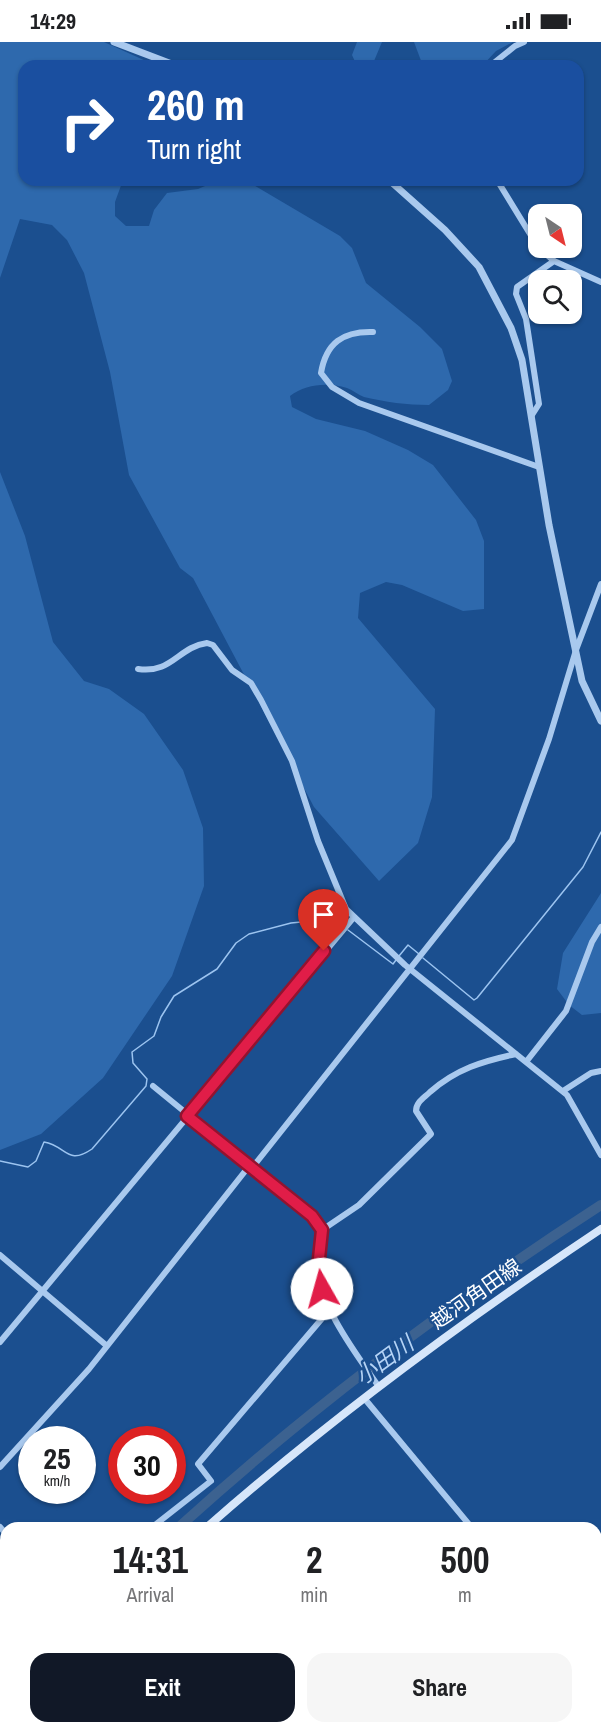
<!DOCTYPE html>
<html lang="en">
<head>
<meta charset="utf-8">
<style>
  body { margin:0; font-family:"Archivo Narrow","Noto Sans JP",sans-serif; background:#f6f6f6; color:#202124; height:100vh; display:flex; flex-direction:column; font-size:22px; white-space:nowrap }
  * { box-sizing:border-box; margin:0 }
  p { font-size:20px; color:#757577 }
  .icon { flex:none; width:33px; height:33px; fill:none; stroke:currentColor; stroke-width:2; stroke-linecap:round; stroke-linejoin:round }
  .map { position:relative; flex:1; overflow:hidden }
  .details { position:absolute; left:0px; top:1480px; width:602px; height:212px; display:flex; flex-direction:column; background:#fff; border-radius:18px 18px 0 0; box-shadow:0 2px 4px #0004 }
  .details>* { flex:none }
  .hud { position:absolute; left:18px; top:18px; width:566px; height:126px; border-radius:18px; box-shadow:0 2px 4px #0004; background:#1a4fa0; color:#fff; overflow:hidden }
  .needle { width:39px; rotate:145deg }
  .buttons { position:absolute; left:528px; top:162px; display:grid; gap:12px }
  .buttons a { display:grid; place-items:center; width:54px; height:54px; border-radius:12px; background:#fff; box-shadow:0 2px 4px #0004; font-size:30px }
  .speed { position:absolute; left:18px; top:1384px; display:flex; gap:12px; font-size:30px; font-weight:700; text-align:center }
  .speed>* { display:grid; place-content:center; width:78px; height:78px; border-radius:50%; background:#fff; box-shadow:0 2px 4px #0004; line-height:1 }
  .speed small { font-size:15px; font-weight:400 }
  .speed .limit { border:9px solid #d22; background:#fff; color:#111 }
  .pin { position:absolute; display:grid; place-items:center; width:51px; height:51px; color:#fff; margin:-62px -26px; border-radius:50% 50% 50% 0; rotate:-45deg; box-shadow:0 0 6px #0007 }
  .pin .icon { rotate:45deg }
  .me { position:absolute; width:66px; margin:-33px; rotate:353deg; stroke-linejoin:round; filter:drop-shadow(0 0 4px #0008) }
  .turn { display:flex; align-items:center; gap:21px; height:126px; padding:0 30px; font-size:27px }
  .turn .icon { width:78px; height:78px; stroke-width:2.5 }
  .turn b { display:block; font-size:42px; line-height:51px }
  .eta { display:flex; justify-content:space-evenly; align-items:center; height:102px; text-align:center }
  .eta b { font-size:36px; font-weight:700; line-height:42px }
  .button { display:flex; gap:12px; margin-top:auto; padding:12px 30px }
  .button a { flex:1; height:69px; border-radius:18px; background:#111827; color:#fff; font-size:24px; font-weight:700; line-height:69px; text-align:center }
  .button a+a { background:#f6f6f6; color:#202124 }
  .status { display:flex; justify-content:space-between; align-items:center; height:42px; padding:0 30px; background:#fff; direction:ltr }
  .status svg { height:16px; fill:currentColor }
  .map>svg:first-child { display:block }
</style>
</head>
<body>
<div class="status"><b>14:29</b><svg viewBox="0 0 49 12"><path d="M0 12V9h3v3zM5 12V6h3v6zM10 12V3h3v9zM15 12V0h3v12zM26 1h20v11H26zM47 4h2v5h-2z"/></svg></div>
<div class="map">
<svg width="601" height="1691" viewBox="0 0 601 1691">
  <rect width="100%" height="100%" fill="#1b4f8f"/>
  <path fill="#2e69ad" d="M 0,0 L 104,0 L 157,24 L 24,24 L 24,138 L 123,138 L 115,160 L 115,174 L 126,184 L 149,184 L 154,168 L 167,151 L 198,147 L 219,138 L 245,138 L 340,194 L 352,206 L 366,241 L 420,285 L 442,307 L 452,339 L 448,348 L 429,363 C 407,363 385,360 364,355 C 358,353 353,348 347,346 C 327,340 306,342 290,354 L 292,365 L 316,377 L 365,389 L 408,408 L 433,423 L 476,478 L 484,499 L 484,567 L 463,569 L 402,543 L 386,540 L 360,551 L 358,576 L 435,667 L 432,755 L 418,801 L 379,839 L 314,765 L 193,536 L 180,526 L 129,433 L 110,330 L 84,231 L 67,198 L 52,183 L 20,177 L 0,236 Z
    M 357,0 L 382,0 L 374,19 L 357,24 L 352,13 Z
    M 414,0 L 513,0 L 496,9 L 482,24 L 423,24 Z
    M 0,430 L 25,494 L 53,600 L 84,639 L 109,647 L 144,672 L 183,728 L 203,786 L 204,844 L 172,934 L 103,1036 L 41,1092 L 0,1108 Z
    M 601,851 L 601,971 L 582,973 L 569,963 L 557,947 L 563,911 Z"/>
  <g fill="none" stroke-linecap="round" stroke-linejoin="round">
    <path stroke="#9cc4f0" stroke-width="1.5" d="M 348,888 L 393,922 L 396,918
      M 399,914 L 408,903 L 419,912
      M 423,916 L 474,958 L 477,956 L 583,825 L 601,790
      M 0,1119 L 28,1125 L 36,1119 L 44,1100 C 67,1104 67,1124 92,1107 L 146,1044 L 147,1037 L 133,1021 L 132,1010 L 154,994 L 161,975 L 174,954 L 217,927 L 236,901 L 249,892 L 291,881 L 331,877 L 344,885"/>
    <path stroke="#3c6290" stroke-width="10" d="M 178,1486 C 309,1367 452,1259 601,1163
      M 0,1661 L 6,1653"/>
    <path stroke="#a9c9ee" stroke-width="6" d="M 490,24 L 515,4 L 524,0
      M 497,138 L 538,205
      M 539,206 L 554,219 L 601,240
      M 373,290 C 343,289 326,301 321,331 L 332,345 L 359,361 L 539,425
      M 532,373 L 539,362 L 526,277 L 516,252 L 517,245 L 554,219
      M 138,627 C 172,632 178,605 207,601 L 213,603 L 232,628 L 251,641 L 261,658 L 292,719 L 318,799 L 346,867 L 405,923 L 567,1053 L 601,1113
      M 526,1020 L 566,969 L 592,900 L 601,885
      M 153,1044 L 312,1174 L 322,1188 C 320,1200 317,1212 318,1225 C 319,1264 357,1313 379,1345
      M 563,1049 L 591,1031 L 601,1029
      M 322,1188 L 359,1163 L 431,1092 L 416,1069 C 416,1060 424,1056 430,1050 C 456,1027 483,1019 516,1012
      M 0,1213 L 107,1304
      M 0,1300 L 354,875
      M 364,1356 L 472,1486
      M 0,1425 L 89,1327 L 246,1128 L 252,1126 L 512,798 L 549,697 L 576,608 L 601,542
      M 0,1485 L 6,1492
      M 151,1486 L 211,1439 L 198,1422 L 331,1266
      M 596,1550 L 601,1546
      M 596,1648 L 601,1655
      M 401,1686 L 408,1691
      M 425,1691 L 432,1686"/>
    <path stroke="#a9c9ee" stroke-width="7" d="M 114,0 L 177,24
      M 389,138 L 445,188 L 479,225 L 511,286 L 522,318 L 549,483 L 582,639 L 601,679"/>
    <path stroke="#d6e6fa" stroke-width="8" d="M 206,1486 C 330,1377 463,1279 601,1187
      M 0,1689 L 6,1682"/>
    <g stroke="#fff" stroke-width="4">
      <path id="rail" d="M 0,1681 L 9,1691"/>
    </g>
    <use href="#rail" stroke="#1b4f8f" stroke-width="1.5" stroke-dasharray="4.5" stroke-linecap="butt"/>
  </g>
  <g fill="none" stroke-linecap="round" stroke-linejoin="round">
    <g stroke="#92132f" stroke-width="15">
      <path id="route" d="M 322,1247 L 318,1226 L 322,1188 L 312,1174 L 187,1074 L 324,909"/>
    </g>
    <use href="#route" stroke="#e11d48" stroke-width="10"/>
  </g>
  <g text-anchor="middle" stroke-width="5" stroke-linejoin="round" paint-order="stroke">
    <g font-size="21" fill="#fff" stroke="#1b4f8f">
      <text transform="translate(476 1252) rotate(-35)" y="7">越河角田線</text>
    </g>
    <g font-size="22" font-style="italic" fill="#b5d3f5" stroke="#1b4f8f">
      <text transform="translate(384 1318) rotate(-36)" y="8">小田川</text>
    </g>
  </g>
</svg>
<div class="buttons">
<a><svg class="needle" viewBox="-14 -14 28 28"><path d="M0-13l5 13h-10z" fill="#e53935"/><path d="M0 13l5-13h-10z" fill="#757577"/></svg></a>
<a><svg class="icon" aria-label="search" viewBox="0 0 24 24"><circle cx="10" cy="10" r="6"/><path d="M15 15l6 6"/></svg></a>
</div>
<div class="speed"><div>25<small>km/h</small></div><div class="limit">30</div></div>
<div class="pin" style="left:324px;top:909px;background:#d93025"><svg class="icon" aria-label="arrive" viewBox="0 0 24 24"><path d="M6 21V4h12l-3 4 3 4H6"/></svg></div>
<svg class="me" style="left:322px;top:1247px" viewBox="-20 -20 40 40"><circle r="19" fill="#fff"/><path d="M0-13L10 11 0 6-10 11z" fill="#e11d48"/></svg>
<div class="hud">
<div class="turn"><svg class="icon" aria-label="right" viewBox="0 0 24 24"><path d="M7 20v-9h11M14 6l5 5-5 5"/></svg><div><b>260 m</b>Turn right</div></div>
</div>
<section class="details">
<div class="eta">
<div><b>14:31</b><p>Arrival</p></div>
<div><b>2</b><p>min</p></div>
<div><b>500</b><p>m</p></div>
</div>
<div class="button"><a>Exit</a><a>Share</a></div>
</section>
</div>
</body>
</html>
